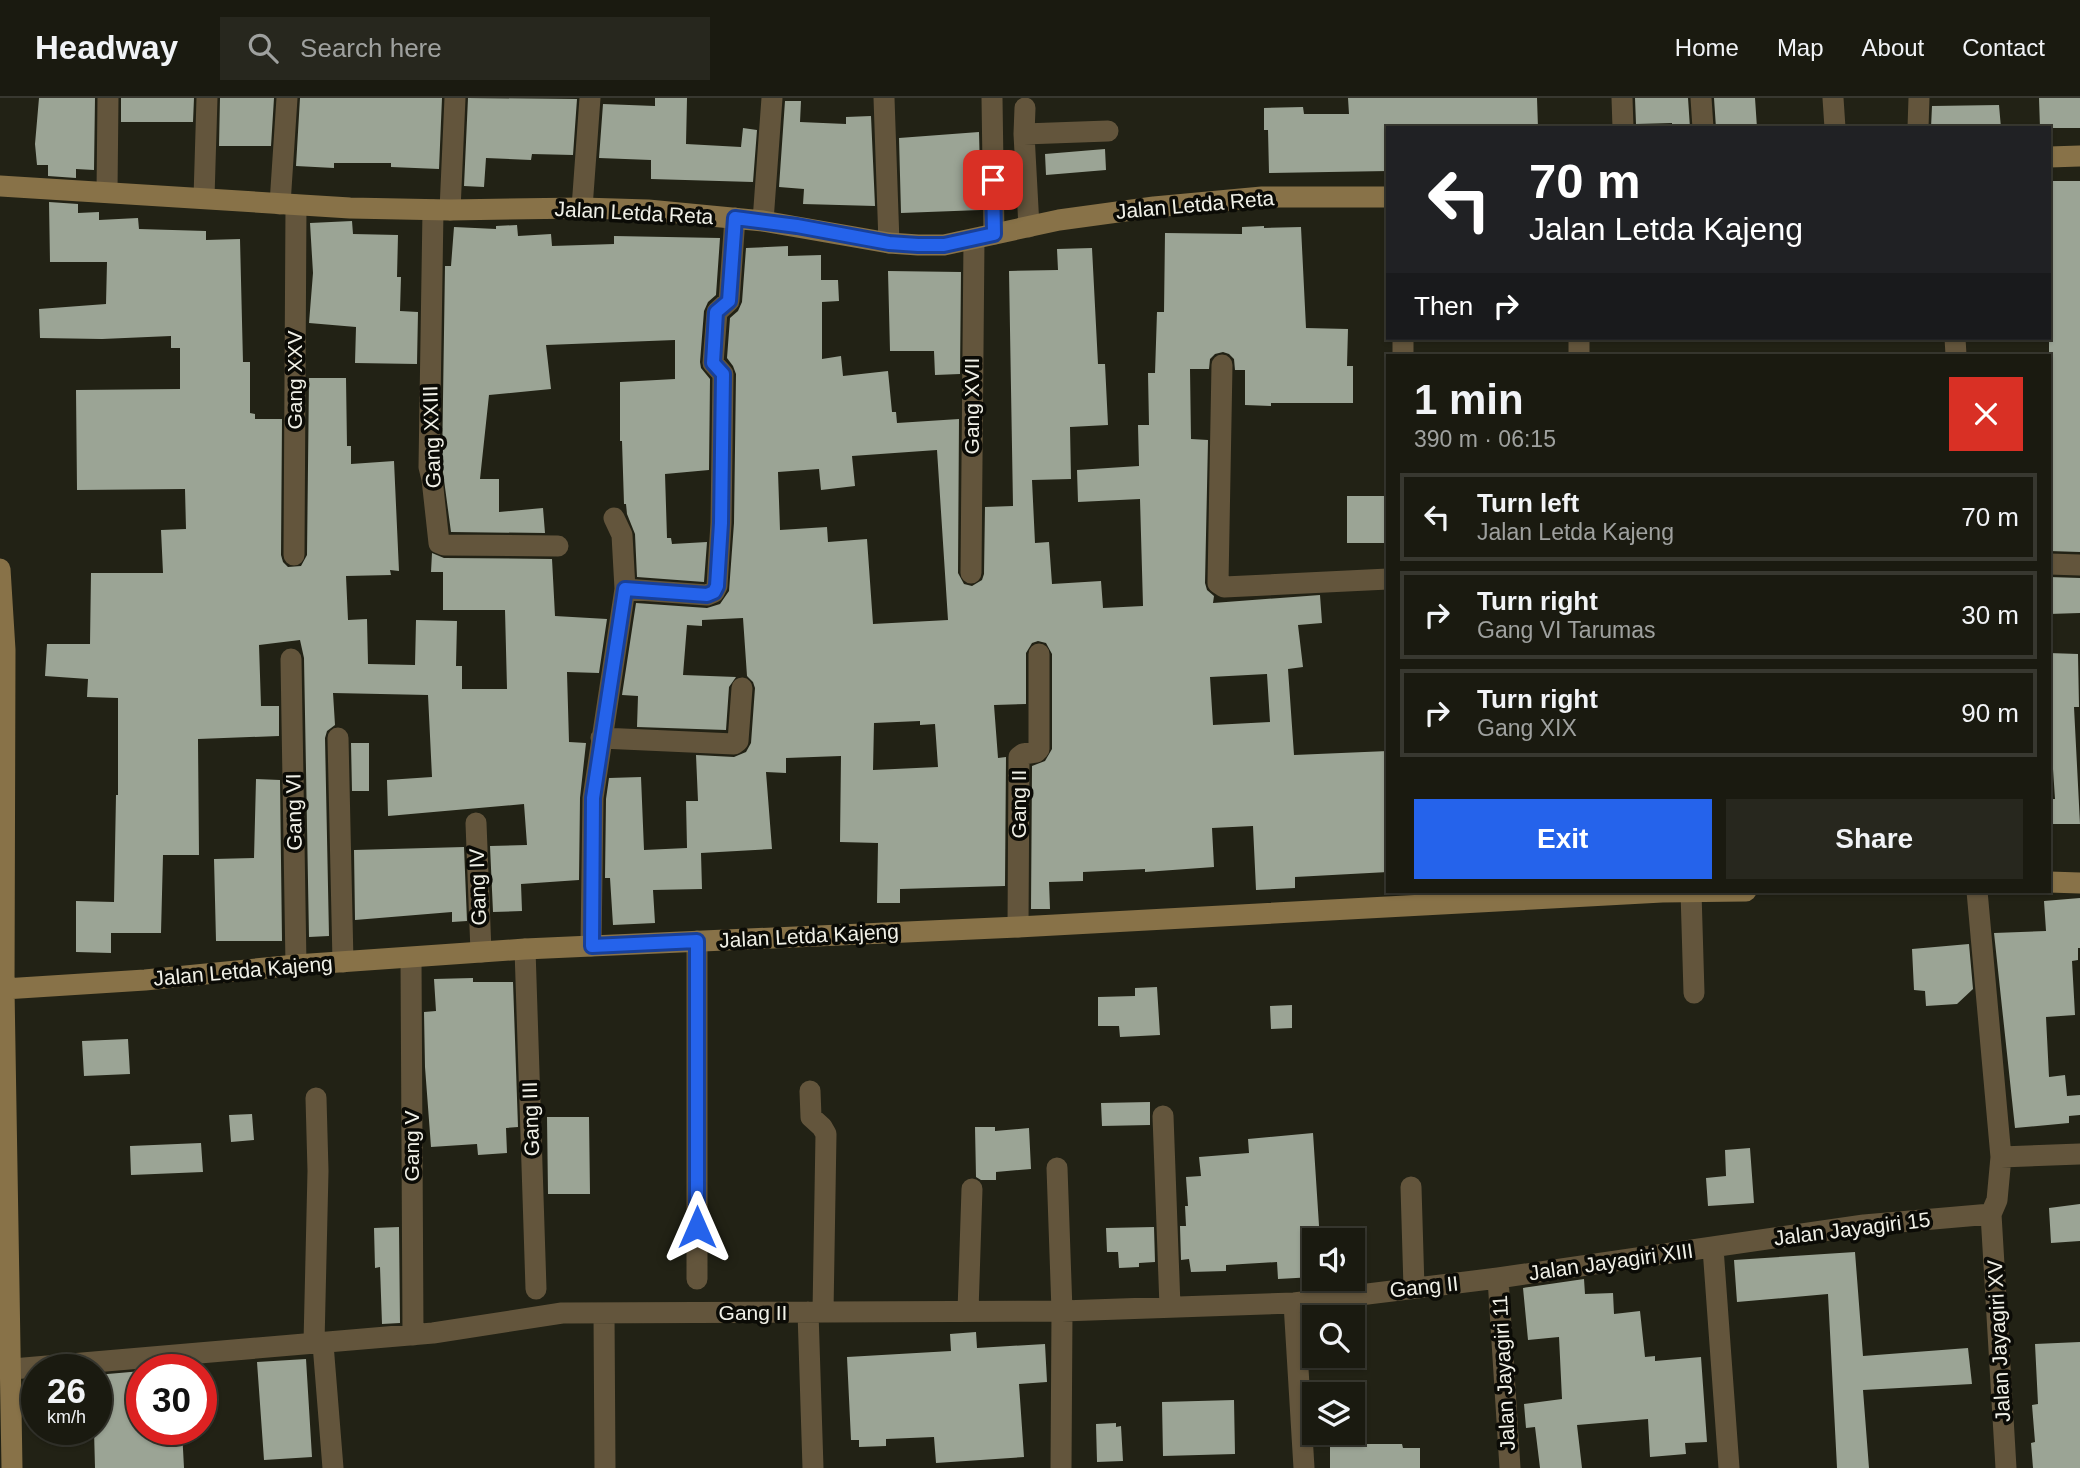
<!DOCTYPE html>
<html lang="en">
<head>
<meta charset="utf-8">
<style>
  body { margin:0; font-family:Arial,sans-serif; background:#27271e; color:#f1f3f6; height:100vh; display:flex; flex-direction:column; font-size:26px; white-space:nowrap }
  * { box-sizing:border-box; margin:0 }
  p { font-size:23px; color:#9fa19f }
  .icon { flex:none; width:38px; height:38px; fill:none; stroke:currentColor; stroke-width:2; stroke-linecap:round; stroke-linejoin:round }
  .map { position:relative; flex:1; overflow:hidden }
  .panel { position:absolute; left:1386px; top:256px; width:665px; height:539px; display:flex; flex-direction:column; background:#1a1a10; border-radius:0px; box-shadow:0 2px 5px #0004,0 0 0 2px #383830 }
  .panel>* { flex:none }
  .hud { position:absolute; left:1386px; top:28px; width:665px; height:214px; border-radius:0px; box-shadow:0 2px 5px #0004,0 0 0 2px #383830; background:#202124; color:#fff; overflow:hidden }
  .buttons { position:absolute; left:1302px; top:1130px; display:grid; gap:14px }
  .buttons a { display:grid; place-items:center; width:63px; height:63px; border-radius:0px; background:#1a1a10; box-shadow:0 2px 5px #0004,0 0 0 2px #383830; font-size:35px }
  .speed { position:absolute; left:21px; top:1256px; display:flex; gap:14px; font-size:35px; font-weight:700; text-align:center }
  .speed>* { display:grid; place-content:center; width:91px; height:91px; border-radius:50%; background:#1a1a10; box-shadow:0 2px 5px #0004,0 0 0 2px #383830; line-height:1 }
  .speed small { font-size:18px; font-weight:400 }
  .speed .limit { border:10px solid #d22; background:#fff; color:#111 }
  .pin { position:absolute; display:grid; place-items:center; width:60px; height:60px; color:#fff; margin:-30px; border-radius:14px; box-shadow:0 4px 10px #0006 }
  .me { position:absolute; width:77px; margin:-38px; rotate:0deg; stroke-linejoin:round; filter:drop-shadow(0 0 5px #0008) }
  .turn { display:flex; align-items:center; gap:24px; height:147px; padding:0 28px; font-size:32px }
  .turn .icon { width:91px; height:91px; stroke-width:2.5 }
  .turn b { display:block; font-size:49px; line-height:60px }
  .then { display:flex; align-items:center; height:66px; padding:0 28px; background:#0003; gap:14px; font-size:26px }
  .round { display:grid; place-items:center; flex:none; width:74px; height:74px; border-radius:0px; background:#27271e }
  .overview { display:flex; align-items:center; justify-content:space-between; height:119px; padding:0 28px }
  h1 { font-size:42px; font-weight:700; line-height:52px }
  .cta { display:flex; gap:14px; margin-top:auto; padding:14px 28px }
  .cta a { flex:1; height:80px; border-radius:0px; background:#2563eb; color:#fff; font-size:28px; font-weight:700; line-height:80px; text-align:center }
  .cta a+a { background:#27271e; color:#f1f3f6 }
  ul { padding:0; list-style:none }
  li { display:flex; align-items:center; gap:21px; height:88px; margin:0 14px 10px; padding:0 14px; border:4px solid #383830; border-radius:0px }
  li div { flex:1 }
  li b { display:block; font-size:26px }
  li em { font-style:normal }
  header { display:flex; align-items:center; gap:42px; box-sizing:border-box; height:98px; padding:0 35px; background:#1a1a10; border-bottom:2px solid #383830 }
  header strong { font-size:33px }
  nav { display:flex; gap:38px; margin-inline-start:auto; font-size:24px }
  .search { width:490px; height:63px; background:#27271e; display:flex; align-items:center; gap:18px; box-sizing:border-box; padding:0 24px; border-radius:0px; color:#9fa19f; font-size:26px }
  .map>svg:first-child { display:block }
</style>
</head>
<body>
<header>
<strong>Headway</strong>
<div class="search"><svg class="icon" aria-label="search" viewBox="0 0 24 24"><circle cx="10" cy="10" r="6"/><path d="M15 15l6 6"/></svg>Search here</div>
<nav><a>Home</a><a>Map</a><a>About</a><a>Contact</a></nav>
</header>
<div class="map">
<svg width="2080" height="1370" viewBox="0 0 2080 1370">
  <rect width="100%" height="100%" fill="#222215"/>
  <path fill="#9ba495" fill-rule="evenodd" d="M 39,0 L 95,0 L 94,72 L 76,71 L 76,80 L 48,78 L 48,67 L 37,67 L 35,46 Z
    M 121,0 L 194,0 L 193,24 L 121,24 Z
    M 220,0 L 274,0 L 271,48 L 219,48 Z
    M 300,0 L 442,0 L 439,71 L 391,69 L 391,65 L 334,65 L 334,70 L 296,68 Z
    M 468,0 L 577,1 L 573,57 L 532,56 L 531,62 L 486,60 L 484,89 L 464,88 Z
    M 655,0 L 687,0 L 686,46 L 741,49 L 743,30 L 757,32 L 753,84 L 651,81 L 651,62 L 599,60 L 603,6 L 655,8 Z
    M 1348,0 L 1537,0 L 1538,30 L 1388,30 L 1388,73 L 1269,75 L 1268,32 L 1264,32 L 1264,10 L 1303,9 L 1304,16 L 1349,16 Z
    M 1635,0 L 1688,0 L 1690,30 L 1672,30 L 1672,25 L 1636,26 Z
    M 1714,0 L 1755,0 L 1757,30 L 1716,30 Z
    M 2039,0 L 2080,0 L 2080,30 L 2040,30 Z
    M 785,3 L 801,3 L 800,24 L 846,26 L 846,19 L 871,18 L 875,108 L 803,106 L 804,91 L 779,89 Z
    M 1999,7 L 2001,30 L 1931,30 L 1932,8 Z
    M 979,34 L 981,112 L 901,115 L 899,40 Z
    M 1105,51 L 1106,72 L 1046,77 L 1045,56 Z
    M 2049,83 L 2080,83 L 2080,454 L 2049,453 Z
    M 49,104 L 78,106 L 78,115 L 99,114 L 99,122 L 138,120 L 139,131 L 206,133 L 206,142 L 240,141 L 243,264 L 250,264 L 250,315 L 255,316 L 255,321 L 282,321 L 281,457 L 283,464 L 288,469 L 301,468 L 307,457 L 309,280 L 346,280 L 347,348 L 351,348 L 351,366 L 394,363 L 399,473 L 390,472 L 391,477 L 346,478 L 348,522 L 367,521 L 368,566 L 415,567 L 416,522 L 457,523 L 456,568 L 462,568 L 462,591 L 507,591 L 505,512 L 443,512 L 443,474 L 431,474 L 432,455 L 444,460 L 552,461 L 555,518 L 607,521 L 599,575 L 567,574 L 569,644 L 586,645 L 580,700 L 579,782 L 521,786 L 522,813 L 493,814 L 490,748 L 527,747 L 524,706 L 388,718 L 387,682 L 432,679 L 428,597 L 333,595 L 335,627 L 327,633 L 325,640 L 329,838 L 309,839 L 304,560 L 300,542 L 259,547 L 261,608 L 279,608 L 279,638 L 198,641 L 199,757 L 163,757 L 161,835 L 111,835 L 111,855 L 76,854 L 76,803 L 114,804 L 116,697 L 118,697 L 118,600 L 87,599 L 88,581 L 45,578 L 47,546 L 90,546 L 91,475 L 163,475 L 161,432 L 186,431 L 185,391 L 77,392 L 76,292 L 180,291 L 180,250 L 171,250 L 171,238 L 102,241 L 40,240 L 39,211 L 106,206 L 107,164 L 50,164 Z
    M 352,123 L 353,136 L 398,137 L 397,179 L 401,179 L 400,213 L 418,214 L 417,266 L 355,265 L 356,229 L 309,225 L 313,175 L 310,125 Z
    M 517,127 L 518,138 L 551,136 L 552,148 L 614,146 L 614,138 L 720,140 L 716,197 L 708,204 L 704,213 L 700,264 L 701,270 L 710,281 L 709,372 L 665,376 L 667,440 L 671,440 L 672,446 L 707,444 L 704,484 L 637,479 L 635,436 L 627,416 L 626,406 L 624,406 L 622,343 L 620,343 L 620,284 L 675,281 L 675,242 L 546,247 L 551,291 L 489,297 L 480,381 L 499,381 L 499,414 L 543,410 L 545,435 L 451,434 L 442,367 L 445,168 L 451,168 L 454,129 L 496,131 L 496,128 Z
    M 1264,128 L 1264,130 L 1301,129 L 1306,230 L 1348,231 L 1347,268 L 1353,268 L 1353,305 L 1271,305 L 1271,308 L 1245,307 L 1245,272 L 1235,272 L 1234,261 L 1229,256 L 1223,254 L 1215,256 L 1210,261 L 1209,271 L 1190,271 L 1191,341 L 1208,342 L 1205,485 L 1207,492 L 1214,498 L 1213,505 L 1320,497 L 1322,525 L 1298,527 L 1303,569 L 1288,571 L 1294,657 L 1388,653 L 1388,774 L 1295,779 L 1295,790 L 1256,792 L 1253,728 L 1212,730 L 1214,769 L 1145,774 L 1145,771 L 1083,774 L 1083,783 L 1049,784 L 1050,811 L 1031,811 L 1032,668 L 1045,663 L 1052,651 L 1052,556 L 1046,545 L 1038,543 L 1032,545 L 1026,555 L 1026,606 L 994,607 L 998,660 L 1006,659 L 1005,788 L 900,791 L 900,805 L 877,805 L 878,745 L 840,744 L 841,658 L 786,660 L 786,675 L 766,674 L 772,751 L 701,755 L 702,791 L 653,792 L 655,825 L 613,827 L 610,780 L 605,780 L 606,701 L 609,680 L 641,679 L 644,752 L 687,750 L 686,703 L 698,703 L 696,657 L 734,659 L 746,654 L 751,645 L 755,590 L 753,584 L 747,578 L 743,520 L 702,522 L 702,528 L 687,527 L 683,577 L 736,579 L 729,589 L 726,632 L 637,629 L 638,598 L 622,597 L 636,505 L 707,510 L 720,506 L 729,493 L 734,425 L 736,276 L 733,268 L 727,260 L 730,220 L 738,213 L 742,204 L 746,150 L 788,148 L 788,158 L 821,157 L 821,182 L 838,182 L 839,203 L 822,204 L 822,261 L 841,258 L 843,278 L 888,273 L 892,314 L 896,314 L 897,325 L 959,321 L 958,475 L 964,486 L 972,488 L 982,482 L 984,476 L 985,409 L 1013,408 L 1009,173 L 1058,172 L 1057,151 L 1092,150 L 1098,266 L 1105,266 L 1108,327 L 1070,329 L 1071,381 L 1032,382 L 1035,445 L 1049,444 L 1052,486 L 1101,483 L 1103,510 L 1143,508 L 1140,401 L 1078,404 L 1077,372 L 1139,368 L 1138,327 L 1149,327 L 1148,275 L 1155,275 L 1157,214 L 1164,214 L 1165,135 L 1242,136 L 1242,129 ZM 937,352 L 948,522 L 873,526 L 867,441 L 828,444 L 827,429 L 780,432 L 778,374 L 819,371 L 821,392 L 855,388 L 852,358 ZM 1267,576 L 1270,624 L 1213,627 L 1210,579 ZM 920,623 L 920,627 L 935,626 L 938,669 L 873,672 L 874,625 Z
    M 888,173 L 961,174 L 960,276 L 935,277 L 934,253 L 890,253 Z
    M 1347,398 L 1386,398 L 1385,445 L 1347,445 Z
    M 2049,479 L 2080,480 L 2080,515 L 2049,516 Z
    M 2049,555 L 2078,556 L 2079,609 L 2074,609 L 2080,726 L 2049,726 L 2049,701 L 2055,701 L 2052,656 L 2049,656 Z
    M 351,645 L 369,645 L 369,693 L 352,693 Z
    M 256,681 L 280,682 L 282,843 L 216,843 L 214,761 L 254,760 Z
    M 464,749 L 467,823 L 452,824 L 452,814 L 355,822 L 354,752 Z
    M 2080,800 L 2080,850 L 2078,850 L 2078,862 L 2072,863 L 2075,917 L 2046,919 L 2049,979 L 2065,977 L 2067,998 L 2080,997 L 2080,1017 L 2069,1018 L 2069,1025 L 2015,1030 L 1994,835 L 2046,833 L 2044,803 Z
    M 1969,846 L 1973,891 L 1957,906 L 1926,908 L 1925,893 L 1914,892 L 1912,851 Z
    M 473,880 L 473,884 L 513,884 L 518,1029 L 506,1030 L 507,1055 L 478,1057 L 477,1046 L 431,1049 L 425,969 L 424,914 L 436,913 L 434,881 Z
    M 1157,889 L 1160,937 L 1120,939 L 1119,928 L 1098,928 L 1098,899 L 1135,898 L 1135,890 Z
    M 1292,907 L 1292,930 L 1271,931 L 1270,908 Z
    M 128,941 L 130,976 L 84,978 L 82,943 Z
    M 1150,1004 L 1150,1027 L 1102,1028 L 1101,1005 Z
    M 252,1016 L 254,1042 L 231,1044 L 229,1017 Z
    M 547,1019 L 589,1019 L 590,1096 L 548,1096 Z
    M 975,1029 L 995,1029 L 995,1033 L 1029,1030 L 1031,1071 L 996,1074 L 996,1082 L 981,1082 L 976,1079 Z
    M 1313,1035 L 1320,1143 L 1314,1143 L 1314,1179 L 1278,1181 L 1277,1164 L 1226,1167 L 1226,1173 L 1191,1174 L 1189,1161 L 1181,1162 L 1180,1128 L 1186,1128 L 1185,1108 L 1188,1108 L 1186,1079 L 1201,1078 L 1199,1059 L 1249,1055 L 1248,1041 Z
    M 201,1045 L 203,1074 L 131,1077 L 130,1048 Z
    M 1750,1050 L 1754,1105 L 1708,1108 L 1706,1080 L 1726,1078 L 1725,1052 Z
    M 2080,1106 L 2080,1143 L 2051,1145 L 2049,1110 Z
    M 399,1129 L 400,1225 L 382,1226 L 380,1169 L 375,1170 L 374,1130 Z
    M 1154,1129 L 1155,1164 L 1139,1165 L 1139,1169 L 1119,1170 L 1118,1154 L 1107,1154 L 1106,1130 Z
    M 1855,1154 L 1863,1258 L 1968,1250 L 1972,1286 L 1863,1292 L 1869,1370 L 1837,1370 L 1828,1196 L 1737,1204 L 1734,1162 Z
    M 1584,1181 L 1585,1196 L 1613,1195 L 1614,1216 L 1640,1213 L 1645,1259 L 1655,1258 L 1655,1263 L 1701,1259 L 1707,1344 L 1685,1345 L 1686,1356 L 1650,1359 L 1648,1321 L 1577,1327 L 1582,1370 L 1540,1370 L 1535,1329 L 1526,1330 L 1524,1306 L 1562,1301 L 1559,1239 L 1528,1242 L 1523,1190 Z
    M 976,1234 L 977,1250 L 1045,1246 L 1047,1284 L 1019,1286 L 1024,1359 L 936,1365 L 934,1339 L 886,1341 L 886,1348 L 859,1349 L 859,1342 L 851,1342 L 847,1259 L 951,1253 L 950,1236 Z
    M 2080,1244 L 2080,1370 L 2033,1370 L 2031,1345 L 2035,1344 L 2032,1307 L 2038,1306 L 2035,1246 Z
    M 306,1261 L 312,1359 L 264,1362 L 257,1264 Z
    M 142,1273 L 142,1332 L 182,1332 L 184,1370 L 95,1370 L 94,1332 L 96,1332 L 96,1277 Z
    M 1234,1302 L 1235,1356 L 1163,1358 L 1162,1304 Z
    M 1116,1325 L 1116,1329 L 1121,1328 L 1123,1363 L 1097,1364 L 1096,1326 Z
    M 1336,1335 L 1364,1335 L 1365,1346 L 1402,1346 L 1403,1350 L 1420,1350 L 1420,1370 L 1330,1370 L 1330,1347 L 1336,1347 Z"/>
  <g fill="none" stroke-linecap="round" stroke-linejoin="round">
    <path stroke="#63553c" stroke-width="21" d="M 884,0 L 889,145
      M 992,0 L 994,136
      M 1622,0 L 1623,30
      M 1701,0 L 1703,30
      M 1833,0 L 1835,30
      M 1918,30 L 1919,0
      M 1024,36 L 1025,10
      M 107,94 L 108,0
      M 204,100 L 207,0
      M 280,106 L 287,0
      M 582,110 L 590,0
      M 433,112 L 429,369 L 432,381 L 439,445 L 444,447 L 558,448
      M 450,112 L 455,0
      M 763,123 L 772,0
      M 1029,129 L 1024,36 L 1108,33
      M 1579,240 L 1579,257
      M 1955,240 L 1956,257
      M 1403,257 L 1403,240
      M 1222,267 L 1218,485 L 1224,489 L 1388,481
      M 294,457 L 296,107
      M 2049,466 L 2080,467
      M 971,475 L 974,141
      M 625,491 L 707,497 L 714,494 L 717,488 L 721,425 L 723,276 L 713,265 L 717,214 L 729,203 L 735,120
      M 291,561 L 296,867
      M 338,640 L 343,864
      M 601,640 L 734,646 L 738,643 L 742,590
      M 476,725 L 481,854
      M 1977,793 L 2001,1059 L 1997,1102 L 1991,1116 L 2006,1370
      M 1691,794 L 1694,895
      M 1018,829 L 1019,659 L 1023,656 L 1036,654 L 1039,651 L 1039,556
      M 591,848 L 593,700 L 625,491 L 622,437 L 614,420
      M 525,851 L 536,1191
      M 411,860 L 413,1237
      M 810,993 L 811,1019 L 822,1029 L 826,1036 L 823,1214
      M 1163,1018 L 1170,1209
      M 2001,1059 L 2080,1056
      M 1057,1070 L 1062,1213 L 1061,1370
      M 1411,1089 L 1414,1190
      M 1713,1150 L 1729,1370
      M 1498,1180 L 1510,1370
      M 697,1181 L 697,843
      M 1294,1205 L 1304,1370
      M 968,1213 L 972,1091
      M 808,1214 L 813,1370
      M 604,1215 L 605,1370
      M 314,1245 L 318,1073 L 316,1000
      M 323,1246 L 333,1370
      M 0,1272 L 433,1235 L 562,1215 L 1062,1213 L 1294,1205 L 1498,1180 L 1864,1127 L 1991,1116"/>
    <path stroke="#887248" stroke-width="21" d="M 2049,59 L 2080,58
      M 0,88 L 350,110 L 450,112 L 582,110 L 648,112 L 763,123 L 889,145 L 918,147 L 944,147 L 1059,122 L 1154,109 L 1262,99 L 1388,99
      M 0,471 L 5,552 L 4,891 L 12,1370
      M 2049,784 L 2080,785
      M 4,891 L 145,882 L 296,867 L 525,851 L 1018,829 L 1662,794 L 1746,793"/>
  </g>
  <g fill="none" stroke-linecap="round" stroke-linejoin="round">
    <g stroke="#184099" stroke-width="18">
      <path id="route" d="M 697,1129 L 697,843 L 592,848 L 593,700 L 625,491 L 707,497 L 714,494 L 717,488 L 721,425 L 723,276 L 713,265 L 716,214 L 729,203 L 735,120 L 797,128 L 889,145 L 918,147 L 944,147 L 994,136 L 993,82"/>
    </g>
    <use href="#route" stroke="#2563eb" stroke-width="12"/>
  </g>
  <g text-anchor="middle" stroke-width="7" stroke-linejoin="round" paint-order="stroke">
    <g font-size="21" fill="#f0f0e7" stroke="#0b0b06">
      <text transform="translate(1195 107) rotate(-5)" y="7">Jalan Letda Reta</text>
      <text transform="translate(634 115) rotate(3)" y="7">Jalan Letda Reta</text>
      <text transform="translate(295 282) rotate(-90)" y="7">Gang XXV</text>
      <text transform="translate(972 308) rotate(-90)" y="7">Gang XVII</text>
      <text transform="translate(432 339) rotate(-92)" y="7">Gang XXIII</text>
      <text transform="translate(1019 706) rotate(-90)" y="7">Gang II</text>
      <text transform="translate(294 714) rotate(-91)" y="7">Gang VI</text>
      <text transform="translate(478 789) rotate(-92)" y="7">Gang IV</text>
      <text transform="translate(809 838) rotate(-3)" y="7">Jalan Letda Kajeng</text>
      <text transform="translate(243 873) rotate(-5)" y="7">Jalan Letda Kajeng</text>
      <text transform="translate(531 1021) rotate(-92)" y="7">Gang III</text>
      <text transform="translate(412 1048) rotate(-90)" y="7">Gang V</text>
      <text transform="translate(1852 1131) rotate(-7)" y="7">Jalan Jayagiri 15</text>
      <text transform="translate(1611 1164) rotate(-8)" y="7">Jalan Jayagiri XIII</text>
      <text transform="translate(1424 1189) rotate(-6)" y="7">Gang II</text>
      <text x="753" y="1222">Gang II</text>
      <text transform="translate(1999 1243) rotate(-93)" y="7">Jalan Jayagiri XV</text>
      <text transform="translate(1504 1275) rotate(-93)" y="7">Jalan Jayagiri 11</text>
    </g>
  </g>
</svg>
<div class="buttons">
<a><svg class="icon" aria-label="sound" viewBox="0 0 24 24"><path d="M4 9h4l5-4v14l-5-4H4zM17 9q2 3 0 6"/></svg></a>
<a><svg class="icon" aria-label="search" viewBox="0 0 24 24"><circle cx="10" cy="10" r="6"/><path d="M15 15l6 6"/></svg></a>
<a><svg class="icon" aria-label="layers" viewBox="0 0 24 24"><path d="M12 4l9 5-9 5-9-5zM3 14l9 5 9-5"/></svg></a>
</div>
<div class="speed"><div>26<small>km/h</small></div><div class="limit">30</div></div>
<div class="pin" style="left:993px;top:82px;background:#d93025"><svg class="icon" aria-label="arrive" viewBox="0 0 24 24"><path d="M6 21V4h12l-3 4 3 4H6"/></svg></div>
<svg class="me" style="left:697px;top:1129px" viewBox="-20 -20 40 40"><path d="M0-17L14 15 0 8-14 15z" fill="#2563eb" stroke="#fff" stroke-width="4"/></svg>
<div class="hud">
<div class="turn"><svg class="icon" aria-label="left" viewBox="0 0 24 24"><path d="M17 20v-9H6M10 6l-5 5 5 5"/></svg><div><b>70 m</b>Jalan Letda Kajeng</div></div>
<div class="then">Then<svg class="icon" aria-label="right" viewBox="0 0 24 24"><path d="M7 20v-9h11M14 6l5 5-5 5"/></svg></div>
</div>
<section class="panel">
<div class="overview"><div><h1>1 min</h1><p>390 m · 06:15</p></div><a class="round" style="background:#d93025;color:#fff"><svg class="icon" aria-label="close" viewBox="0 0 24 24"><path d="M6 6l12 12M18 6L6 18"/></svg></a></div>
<ul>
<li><svg class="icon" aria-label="left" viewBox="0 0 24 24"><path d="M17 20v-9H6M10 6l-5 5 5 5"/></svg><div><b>Turn left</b><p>Jalan Letda Kajeng</p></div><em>70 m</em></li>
<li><svg class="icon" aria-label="right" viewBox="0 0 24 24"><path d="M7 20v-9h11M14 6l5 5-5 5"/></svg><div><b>Turn right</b><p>Gang VI Tarumas</p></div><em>30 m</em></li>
<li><svg class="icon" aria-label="right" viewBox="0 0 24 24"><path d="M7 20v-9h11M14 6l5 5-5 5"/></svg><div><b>Turn right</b><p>Gang XIX</p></div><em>90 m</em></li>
</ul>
<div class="cta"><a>Exit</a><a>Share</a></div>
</section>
</div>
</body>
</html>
